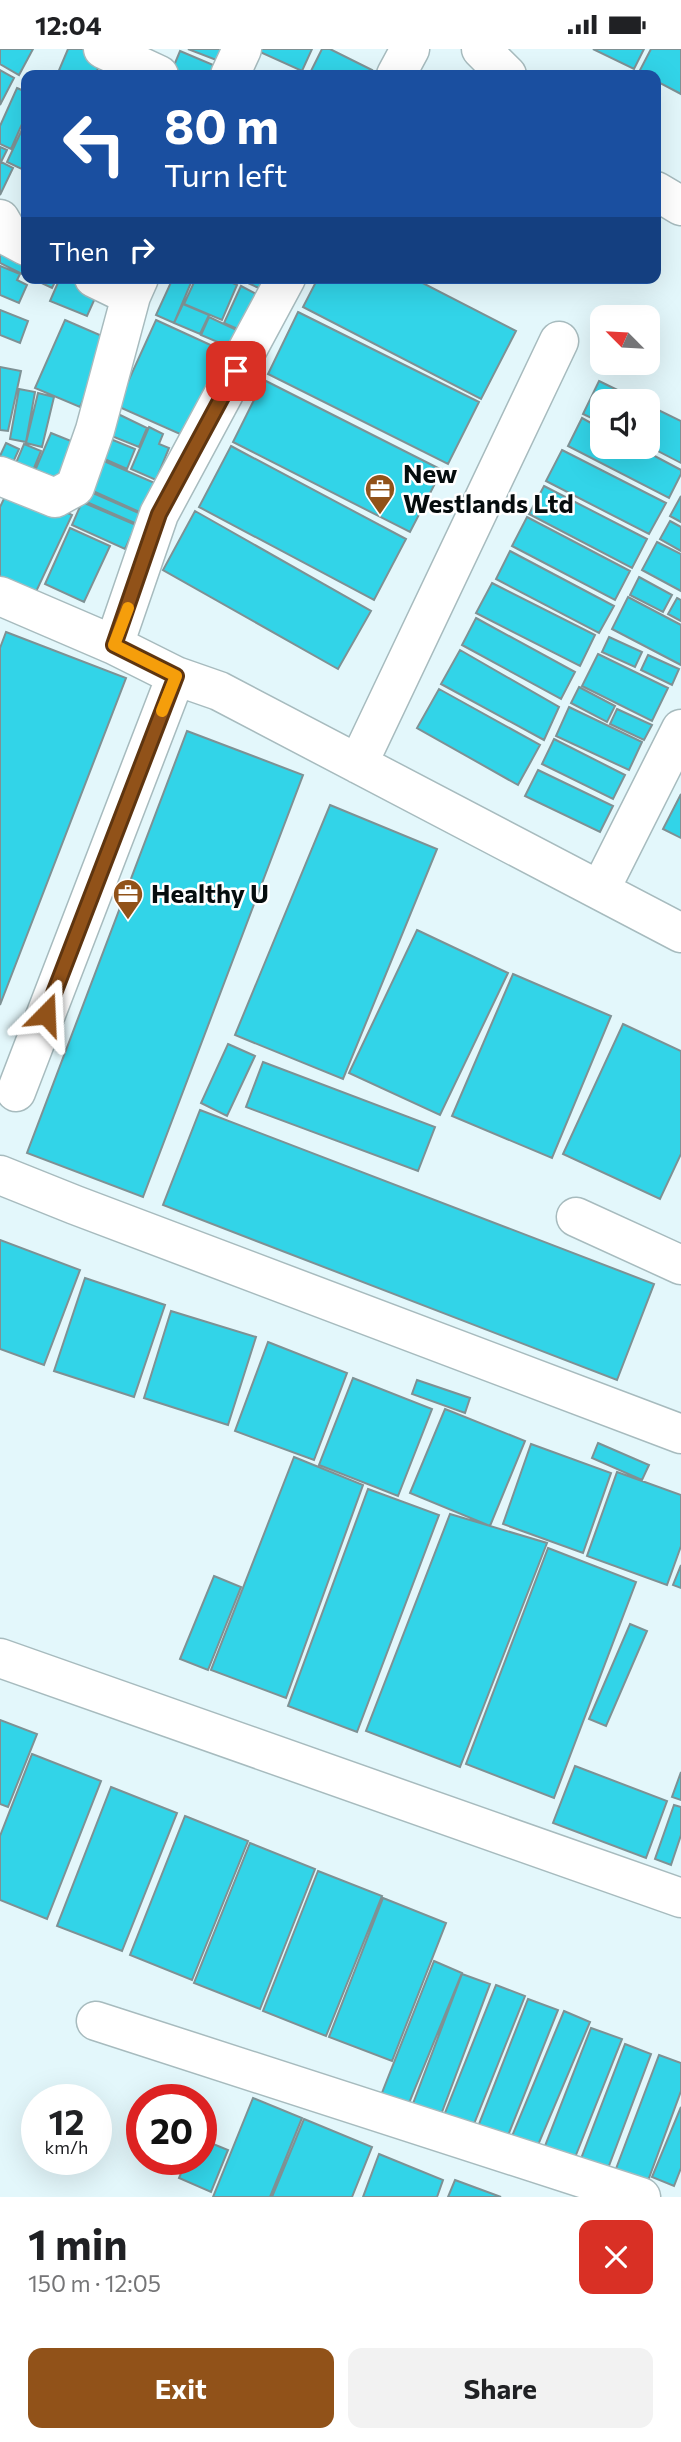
<!DOCTYPE html>
<html lang="en">
<head>
<meta charset="utf-8">
<style>
  body { margin:0; font-family:Commissioner,sans-serif; background:#f2f2f2; color:#202124; height:100vh; display:flex; flex-direction:column; font-size:26px; white-space:nowrap }
  * { box-sizing:border-box; margin:0 }
  p { font-size:23px; color:#757577 }
  .icon { flex:none; width:38px; height:38px; fill:none; stroke:currentColor; stroke-width:2; stroke-linecap:round; stroke-linejoin:round }
  .map { position:relative; height:2148px; overflow:hidden }
  .panel { display:flex; flex-direction:column; background:#fff; flex:1 }
  .panel>* { flex:none }
  .banner { position:absolute; left:21px; top:21px; width:640px; height:214px; border-radius:14px; box-shadow:0 7px 28px #0002; background:#1a4fa0; color:#fff; overflow:hidden }
  .needle { width:46px; rotate:294deg }
  .fabs { position:absolute; left:590px; top:256px; display:grid; gap:14px }
  .fabs a { display:grid; place-items:center; width:70px; height:70px; border-radius:14px; background:#fff; box-shadow:0 7px 28px #0002; font-size:35px }
  .speed { position:absolute; left:21px; top:2035px; display:flex; gap:14px; font-size:35px; font-weight:700; text-align:center }
  .speed>* { display:grid; place-content:center; width:91px; height:91px; border-radius:50%; background:#fff; box-shadow:0 7px 28px #0002; line-height:1 }
  .speed small { font-size:18px; font-weight:400 }
  .speed .limit { border:10px solid #d22; background:#fff; color:#111 }
  .pin { position:absolute; display:grid; place-items:center; width:60px; height:60px; color:#fff; margin:-30px; border-radius:14px; box-shadow:0 4px 10px #0006 }
  .me { position:absolute; width:77px; margin:-38px; rotate:21deg; stroke-linejoin:round; filter:drop-shadow(0 0 5px #0008) }
  .turn { display:flex; align-items:center; gap:24px; height:147px; padding:0 28px; font-size:32px }
  .turn .icon { width:91px; height:91px; stroke-width:2.5 }
  .turn b { display:block; font-size:49px; line-height:60px }
  .then { display:flex; align-items:center; height:66px; padding:0 28px; background:#0003; gap:14px; font-size:26px }
  .round { display:grid; place-items:center; flex:none; width:74px; height:74px; border-radius:14px; background:#f2f2f2 }
  .overview { display:flex; align-items:center; justify-content:space-between; height:119px; padding:0 28px }
  h1 { font-size:42px; font-weight:700; line-height:52px }
  .button { display:flex; gap:14px; margin-top:auto; padding:14px 28px }
  .button a { flex:1; height:80px; border-radius:14px; background:#915219; color:#fff; font-size:28px; font-weight:700; line-height:80px; text-align:center }
  .button a+a { background:#f2f2f2; color:#202124 }
  .status { display:flex; justify-content:space-between; align-items:center; height:49px; padding:0 35px; background:#fff; direction:ltr }
  .status svg { height:19px; fill:currentColor }
  .map>svg:first-child { display:block }
</style>
</head>
<body>
<div class="status"><b>12:04</b><svg viewBox="0 0 49 12"><path d="M0 12V9h3v3zM5 12V6h3v6zM10 12V3h3v9zM15 12V0h3v12zM26 1h20v11H26zM47 4h2v5h-2z"/></svg></div>
<div class="map">
<svg width="681" height="2148" viewBox="0 0 681 2148">
  <rect width="100%" height="100%" fill="#e3f7fb"/>
  <path fill="#32d4e8" stroke="#7e9194" stroke-width="2" d="M 0,0 L 33,0 L 19,26 L 0,15 Z
    M 68,0 L 96,0 L 105,4 L 95,26 L 57,26 Z
    M 188,0 L 229,0 L 224,14 Z
    M 261,0 L 312,0 L 302,22 L 260,3 Z
    M 322,0 L 330,0 L 372,21 L 369,26 L 309,26 Z
    M 593,0 L 644,0 L 634,20 Z
    M 651,0 L 681,0 L 681,45 L 656,32 L 656,26 L 645,26 L 639,23 Z
    M 180,2 L 218,18 L 215,26 L 170,26 Z
    M 0,21 L 14,29 L 0,56 Z
    M 17,39 L 26,43 L 26,66 L 11,100 L 0,95 L 0,77 Z
    M 26,72 L 26,122 L 7,113 Z
    M 0,98 L 7,101 L 1,113 L 13,119 L 0,146 Z
    M 0,186 L 26,198 L 26,227 L 0,214 Z
    M 0,217 L 20,225 L 17,231 L 27,236 L 19,254 L 0,246 Z
    M 31,229 L 57,229 L 52,239 Z
    M 60,229 L 86,229 L 101,236 L 87,267 L 50,252 Z
    M 173,229 L 193,229 L 174,274 L 156,266 Z
    M 196,229 L 222,229 L 237,236 L 222,271 L 184,255 Z
    M 237,229 L 265,229 L 261,240 Z
    M 318,229 L 413,229 L 516,282 L 481,350 L 303,258 Z
    M 241,237 L 258,246 L 242,282 L 224,274 Z
    M 183,255 L 209,266 L 200,285 L 174,274 Z
    M 0,261 L 28,272 L 20,294 L 0,286 Z
    M 298,263 L 479,353 L 448,415 L 268,325 Z
    M 209,268 L 241,283 L 234,300 L 201,286 Z
    M 65,271 L 109,290 L 80,358 L 35,339 Z
    M 156,271 L 228,304 L 189,389 L 117,357 Z
    M 0,318 L 21,322 L 8,382 L 0,381 Z
    M 264,331 L 442,421 L 410,483 L 233,393 Z
    M 599,332 L 640,352 L 602,352 L 602,374 L 583,365 Z
    M 19,340 L 35,343 L 26,393 L 10,390 Z
    M 38,344 L 54,348 L 42,398 L 26,394 Z
    M 648,356 L 681,372 L 681,414 L 648,397 Z
    M 118,365 L 147,379 L 139,398 L 109,386 Z
    M 582,369 L 602,380 L 602,397 L 636,397 L 681,421 L 681,425 L 669,449 L 568,397 Z
    M 149,378 L 163,385 L 159,395 L 169,399 L 156,431 L 131,420 Z
    M 51,384 L 81,396 L 61,443 L 31,431 Z
    M 108,389 L 135,400 L 127,420 L 100,408 Z
    M 6,394 L 19,400 L 7,427 L 0,424 L 0,407 Z
    M 24,395 L 41,402 L 27,436 L 10,428 Z
    M 231,397 L 406,490 L 374,551 L 199,458 Z
    M 562,401 L 666,454 L 649,485 L 546,432 Z
    M 97,409 L 157,435 L 144,465 L 84,438 Z
    M 10,437 L 72,466 L 34,547 L 0,530 L 0,458 Z
    M 544,437 L 647,490 L 632,519 L 529,465 Z
    M 86,441 L 141,465 L 137,475 L 82,451 Z
    M 681,447 L 681,473 L 670,467 Z
    M 82,453 L 136,476 L 125,500 L 72,476 Z
    M 195,462 L 371,562 L 338,620 L 163,521 Z
    M 527,468 L 630,522 L 615,551 L 512,497 Z
    M 670,472 L 681,478 L 681,502 L 660,490 Z
    M 70,479 L 110,497 L 84,553 L 45,535 Z
    M 657,493 L 681,505 L 681,542 L 642,521 Z
    M 510,502 L 614,557 L 599,584 L 496,530 Z
    M 639,528 L 672,546 L 663,563 L 630,546 Z
    M 492,534 L 595,586 L 580,617 L 476,564 Z
    M 628,548 L 681,576 L 681,616 L 612,580 Z
    M 677,549 L 681,551 L 681,572 L 668,565 Z
    M 476,569 L 575,623 L 561,650 L 462,596 Z
    M 6,583 L 126,629 L 0,956 L 0,599 Z
    M 609,588 L 642,603 L 635,618 L 602,603 Z
    M 460,601 L 559,658 L 544,691 L 441,635 Z
    M 598,605 L 668,639 L 652,672 L 582,637 Z
    M 648,606 L 679,620 L 672,636 L 641,621 Z
    M 579,638 L 615,657 L 607,673 L 571,654 Z
    M 439,640 L 540,696 L 518,736 L 417,679 Z
    M 569,658 L 642,693 L 629,721 L 556,687 Z
    M 617,660 L 652,676 L 644,691 L 610,675 Z
    M 187,682 L 303,726 L 143,1148 L 27,1104 Z
    M 554,690 L 625,726 L 613,750 L 542,715 Z
    M 538,721 L 613,757 L 600,783 L 525,747 Z
    M 681,745 L 681,789 L 663,780 Z
    M 330,756 L 437,800 L 343,1030 L 235,986 Z
    M 417,881 L 508,924 L 440,1066 L 349,1024 Z
    M 513,925 L 611,967 L 552,1109 L 452,1067 Z
    M 623,975 L 681,1002 L 681,1105 L 660,1150 L 563,1105 Z
    M 228,995 L 255,1007 L 227,1067 L 201,1054 Z
    M 263,1013 L 435,1078 L 418,1122 L 246,1058 Z
    M 200,1061 L 654,1235 L 617,1331 L 163,1156 Z
    M 0,1191 L 80,1221 L 44,1316 L 0,1300 Z
    M 85,1229 L 165,1256 L 134,1348 L 54,1322 Z
    M 171,1262 L 256,1288 L 228,1376 L 144,1349 Z
    M 268,1293 L 347,1324 L 314,1411 L 235,1382 Z
    M 353,1329 L 432,1360 L 398,1447 L 319,1416 Z
    M 417,1331 L 470,1349 L 465,1364 L 412,1345 Z
    M 445,1360 L 525,1392 L 490,1477 L 410,1444 Z
    M 598,1394 L 649,1416 L 642,1431 L 592,1409 Z
    M 531,1395 L 611,1424 L 583,1504 L 503,1475 Z
    M 294,1408 L 363,1436 L 286,1649 L 211,1621 Z
    M 617,1423 L 681,1446 L 681,1497 L 667,1536 L 587,1507 Z
    M 368,1440 L 439,1466 L 357,1683 L 288,1657 Z
    M 450,1465 L 547,1494 L 460,1718 L 366,1682 Z
    M 548,1499 L 636,1533 L 554,1749 L 466,1715 Z
    M 681,1516 L 681,1539 L 673,1536 Z
    M 214,1527 L 241,1538 L 208,1621 L 180,1610 Z
    M 630,1575 L 647,1582 L 606,1677 L 589,1670 Z
    M 0,1671 L 37,1685 L 8,1758 L 0,1755 Z
    M 32,1705 L 101,1732 L 47,1870 L 0,1851 L 0,1787 Z
    M 575,1717 L 667,1752 L 646,1809 L 553,1774 Z
    M 681,1723 L 681,1751 L 672,1748 Z
    M 111,1738 L 177,1764 L 122,1902 L 57,1877 Z
    M 674,1756 L 681,1758 L 681,1786 L 671,1816 L 655,1810 Z
    M 185,1767 L 248,1792 L 192,1931 L 130,1906 Z
    M 250,1794 L 315,1820 L 260,1960 L 194,1934 Z
    M 318,1822 L 382,1847 L 326,1987 L 263,1962 Z
    M 383,1849 L 446,1874 L 392,2012 L 329,1988 Z
    M 434,1912 L 462,1924 L 405,2064 L 378,2054 Z
    M 462,1925 L 490,1935 L 436,2079 L 408,2068 Z
    M 496,1936 L 525,1947 L 468,2090 L 439,2079 Z
    M 528,1950 L 558,1961 L 501,2104 L 472,2093 Z
    M 564,1962 L 590,1973 L 530,2115 L 505,2104 Z
    M 591,1979 L 622,1990 L 568,2126 L 538,2115 Z
    M 625,1995 L 651,2005 L 601,2138 L 574,2128 Z
    M 659,2006 L 681,2014 L 681,2042 L 642,2148 L 608,2141 Z
    M 253,2049 L 302,2069 L 270,2148 L 213,2148 Z
    M 681,2058 L 681,2119 L 674,2137 L 652,2128 Z
    M 304,2070 L 372,2098 L 352,2148 L 272,2148 Z
    M 201,2090 L 228,2101 L 211,2143 L 179,2129 L 187,2110 L 201,2110 Z
    M 379,2105 L 443,2131 L 437,2148 L 363,2148 Z
    M 455,2131 L 501,2148 L 448,2148 Z"/>
  <g fill="none" stroke-linecap="round" stroke-linejoin="round">
    <g stroke="#a7bbbe" stroke-width="41">
      <path id="minor" d="M 103,0 L 159,26
        M 481,0 L 507,26
        M 230,26 L 242,0
        M 396,26 L 410,0
        M 656,142 L 681,157
        M 0,170 L 11,189 L 26,197
        M 94,229 L 131,247
        M 286,229 L 159,465 L 114,596 L 176,627 L 219,642 L 681,884
        M 0,427 L 55,449 L 75,438 L 95,381 L 131,247 L 139,229
        M 0,547 L 114,596
        M 358,715 L 559,292
        M 600,841 L 681,680
        M 16,1043 L 176,627
        M 0,1126 L 75,1156 L 681,1385
        M 576,1168 L 681,1216
        M 0,1609 L 681,1849
        M 96,1972 L 641,2148"/>
    </g>
    <use href="#minor" stroke="#fff" stroke-width="38"/>
  </g>
  <g fill="none" stroke-linecap="round" stroke-linejoin="round">
    <g stroke="#5e3510" stroke-width="18">
      <path id="route" d="M 46,965 L 176,627 L 114,596 L 159,465 L 236,322"/>
    </g>
    <use href="#route" stroke="#915219" stroke-width="12"/>
    <path stroke="#f59e0b" stroke-width="12" d="M 128,559 L 114,596 L 176,627 L 162,662"/>
  </g>
  <defs>
    <g id="office-pin" transform="scale(1.575)"><path d="M0 17L-7.5 6A9.5 9.5 0 1 1 7.5 6Z" fill="#915219" stroke="#fff"/><path d="M-6-3h4V-5.5h4V-3h4V5H-6ZM-1-4.5V-3h2v-1.5ZM-6 0V1H6V0Z" fill="#fff"/></g>
  </defs>
  <g fill-rule="evenodd">
    <use href="#office-pin" x="380" y="440"/>
    <use href="#office-pin" x="128" y="845"/>
  </g>
  <g text-anchor="middle" stroke-width="5" stroke-linejoin="round" paint-order="stroke">
    <g font-size="26" font-weight="bold" fill="#060d0e" stroke="#fff" text-anchor="start">
      <text x="403" y="434">New<tspan x="403" dy="30">Westlands Ltd</tspan></text>
      <text x="151" y="854">Healthy U</text>
    </g>
  </g>
</svg>
<div class="fabs">
<a><svg class="needle" viewBox="-14 -14 28 28"><path d="M0-13l5 13h-10z" fill="#e53935"/><path d="M0 13l5-13h-10z" fill="#757577"/></svg></a>
<a><svg class="icon" aria-label="sound" viewBox="0 0 24 24"><path d="M4 9h4l5-4v14l-5-4H4zM17 9q2 3 0 6"/></svg></a>
</div>
<div class="speed"><div>12<small>km/h</small></div><div class="limit">20</div></div>
<div class="pin" style="left:236px;top:322px;background:#d93025"><svg class="icon" aria-label="arrive" viewBox="0 0 24 24"><path d="M6 21V4h12l-3 4 3 4H6"/></svg></div>
<svg class="me" style="left:46px;top:965px" viewBox="-20 -20 40 40"><path d="M0-17L14 15 0 8-14 15z" fill="#915219" stroke="#fff" stroke-width="4"/></svg>
<div class="banner">
<div class="turn"><svg class="icon" aria-label="left" viewBox="0 0 24 24"><path d="M17 20v-9H6M10 6l-5 5 5 5"/></svg><div><b>80 m</b>Turn left</div></div>
<div class="then">Then<svg class="icon" aria-label="right" viewBox="0 0 24 24"><path d="M7 20v-9h11M14 6l5 5-5 5"/></svg></div>
</div>
</div>
<section class="panel">
<div class="overview"><div><h1>1 min</h1><p>150 m · 12:05</p></div><a class="round" style="background:#d93025;color:#fff"><svg class="icon" aria-label="close" viewBox="0 0 24 24"><path d="M6 6l12 12M18 6L6 18"/></svg></a></div>
<div class="button"><a>Exit</a><a>Share</a></div>
</section>
</body>
</html>
